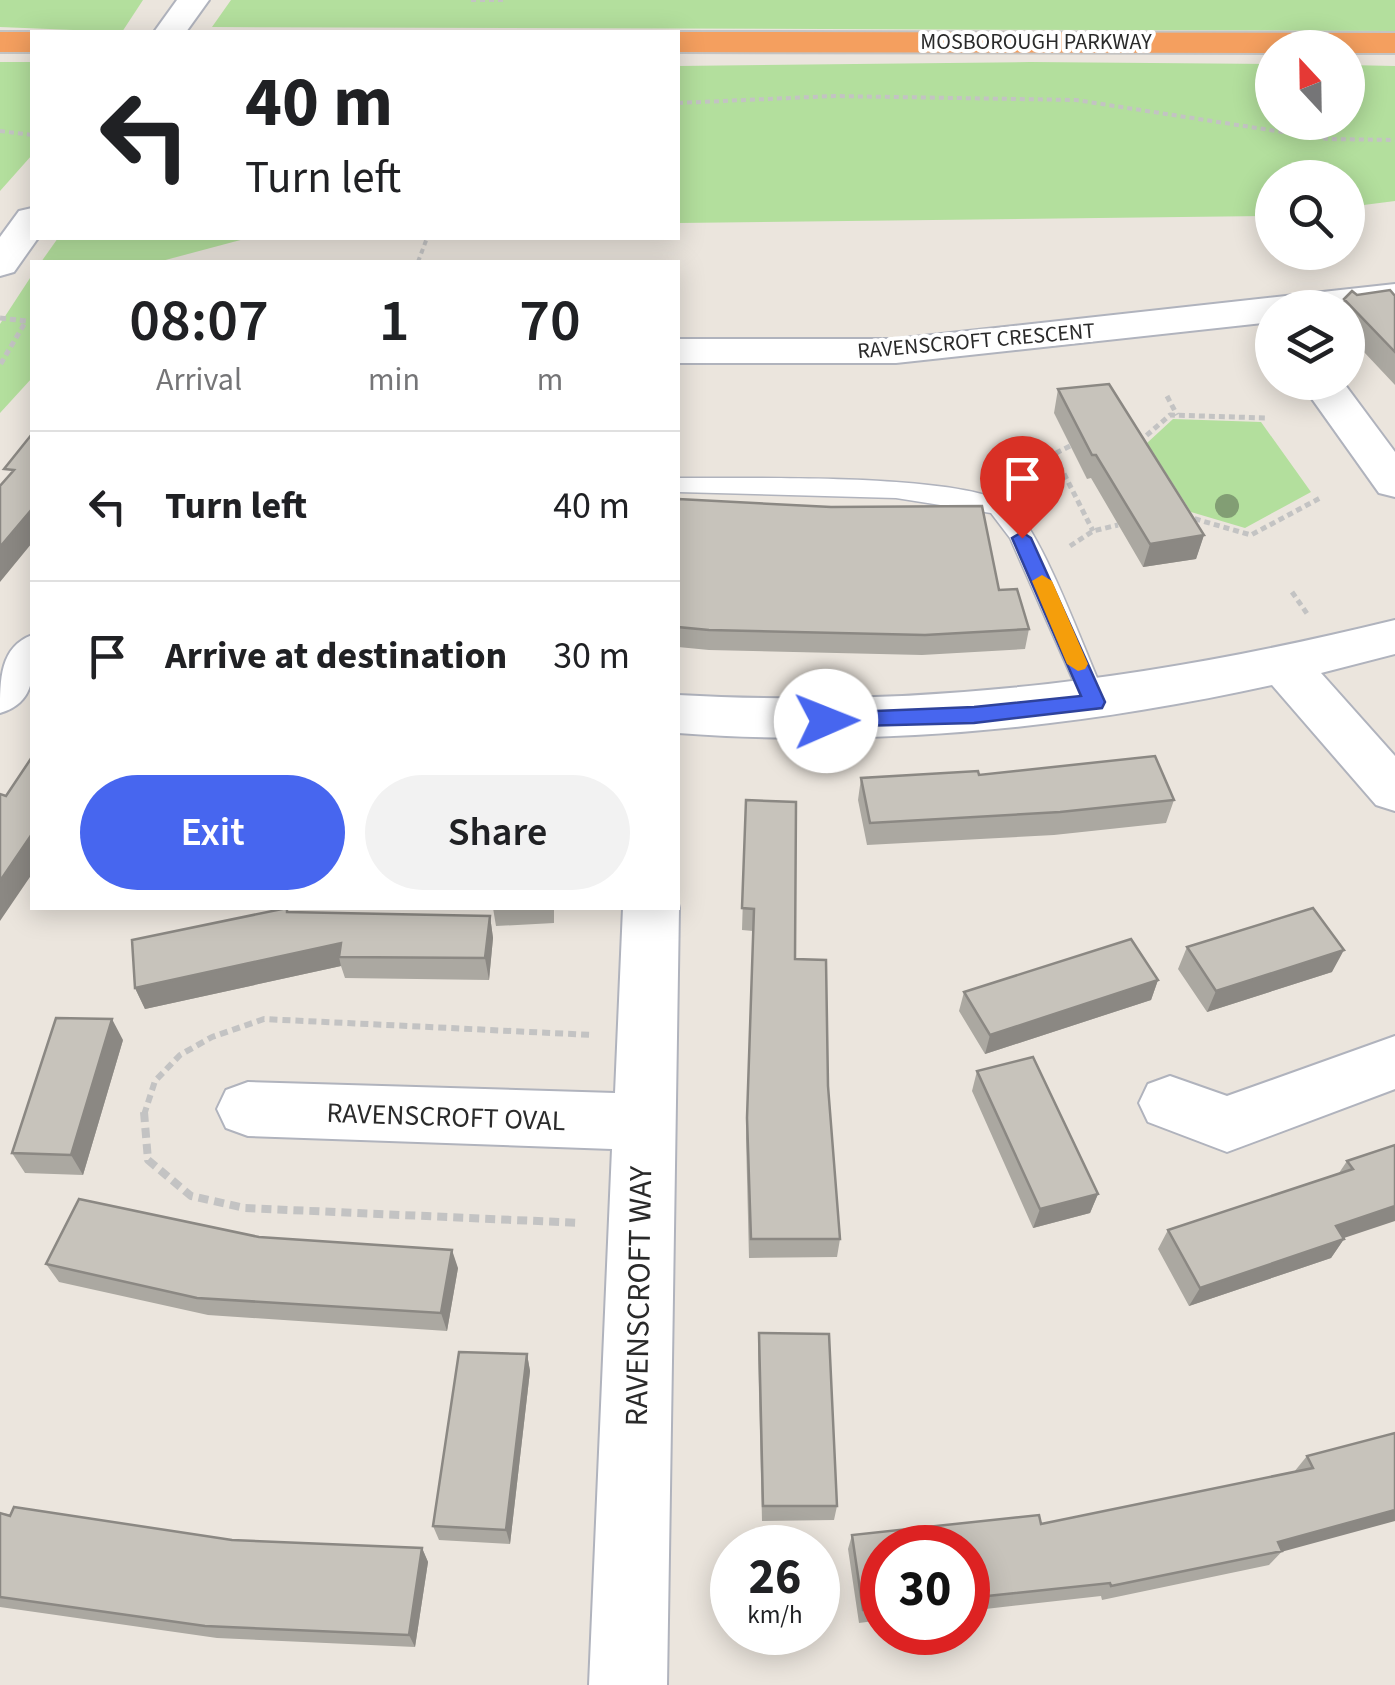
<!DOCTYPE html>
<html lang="en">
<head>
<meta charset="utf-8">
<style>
  body { margin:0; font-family:"Source Sans 3",sans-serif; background:#f2f2f2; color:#202124; height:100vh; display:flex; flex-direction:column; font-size:38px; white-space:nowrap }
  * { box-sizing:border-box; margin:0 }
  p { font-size:32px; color:#757577 }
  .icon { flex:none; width:55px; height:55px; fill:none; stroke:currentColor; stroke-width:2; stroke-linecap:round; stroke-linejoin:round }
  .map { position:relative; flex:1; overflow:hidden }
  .sheet { position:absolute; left:30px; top:260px; width:650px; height:650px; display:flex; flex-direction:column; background:#fff; border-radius:0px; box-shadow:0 5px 25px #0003 }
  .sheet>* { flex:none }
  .banner { position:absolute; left:30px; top:30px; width:650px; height:210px; border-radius:0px; box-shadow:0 5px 25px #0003; background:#fff; color:#202124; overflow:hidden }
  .needle { width:65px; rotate:338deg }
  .tools { position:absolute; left:1255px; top:30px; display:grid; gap:20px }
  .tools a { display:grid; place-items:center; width:110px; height:110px; border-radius:50%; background:#fff; box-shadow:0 5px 25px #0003; font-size:50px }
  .speed { position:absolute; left:710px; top:1525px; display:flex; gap:20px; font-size:50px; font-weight:700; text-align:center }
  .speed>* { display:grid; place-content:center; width:130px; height:130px; border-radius:50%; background:#fff; box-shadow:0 5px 25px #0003; line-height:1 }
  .speed small { font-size:25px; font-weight:400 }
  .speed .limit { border:15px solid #d22; background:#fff; color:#111 }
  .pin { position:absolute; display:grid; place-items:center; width:85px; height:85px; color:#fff; margin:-102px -42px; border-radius:50% 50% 50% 0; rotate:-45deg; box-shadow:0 0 10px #0007 }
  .pin .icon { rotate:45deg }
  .me { position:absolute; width:110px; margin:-55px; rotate:89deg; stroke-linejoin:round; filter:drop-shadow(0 0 8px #0008) }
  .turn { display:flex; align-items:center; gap:35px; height:210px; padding:0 50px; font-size:45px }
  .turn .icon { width:130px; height:130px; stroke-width:2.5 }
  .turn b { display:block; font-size:70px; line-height:85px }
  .eta { display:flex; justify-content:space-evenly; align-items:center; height:170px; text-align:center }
  .eta b { font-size:60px; font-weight:600; line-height:70px }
  .button { display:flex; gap:20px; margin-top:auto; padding:20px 50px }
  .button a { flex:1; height:115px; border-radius:60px; background:#4766ef; color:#fff; font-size:40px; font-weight:600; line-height:115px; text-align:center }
  .button a+a { background:#f2f2f2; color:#202124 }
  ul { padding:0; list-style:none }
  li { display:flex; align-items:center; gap:30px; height:150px; padding:0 50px; border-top:2px solid #e0e0e0 }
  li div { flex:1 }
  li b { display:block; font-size:38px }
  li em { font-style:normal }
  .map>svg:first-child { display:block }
</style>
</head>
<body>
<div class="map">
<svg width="1395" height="1685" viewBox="0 0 1395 1685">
  <rect width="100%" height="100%" fill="#ebe5dd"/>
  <path fill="#b3df9d" d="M 0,0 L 143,0 L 122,32 L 0,27 Z
    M 231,0 L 1395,0 L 1395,31 L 212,27 Z
    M 0,62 L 32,62 L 32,155 L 0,191 Z
    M 1030,62 L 1272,64 L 1272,122 L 1348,122 L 1348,65 L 1395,66 L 1395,201 L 1348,207 L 1348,178 L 1272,178 L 1272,215 L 1265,216 L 678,223 L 678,66 Z
    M 58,238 L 248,238 L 158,262 L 41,262 Z
    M 32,275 L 32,378 L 0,413 L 0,324 Z
    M 1173,419 L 1261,422 L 1311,492 L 1245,528 L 1191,512 L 1147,443 Z"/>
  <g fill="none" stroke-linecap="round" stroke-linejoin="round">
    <g stroke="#b0b3bd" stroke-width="3">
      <path id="lane" d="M 678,478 C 739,479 980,471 1016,510 C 1047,544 1087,657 1108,703 L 1095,712 L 1086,710 L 1010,538 L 991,513 L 896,498 L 678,492 Z"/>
    </g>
    <g stroke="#b0b3bd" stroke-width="4">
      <path id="street" d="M 1395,284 L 1395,308 L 1348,314 L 1348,308 L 1272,308 L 1272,322 L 896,363 L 678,363 L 678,339 L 896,339 Z
        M 1300,382 L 1343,382 L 1395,452 L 1395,497 L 1379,493 Z
        M 1395,620 L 1395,654 L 1321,673 L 1395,756 L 1395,811 L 1376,805 L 1272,685 C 1076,728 878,748 678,733 L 678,695 C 927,709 1154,679 1395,620 Z
        M 32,635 C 34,669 38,702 0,713 C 0,679 0,647 32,635 Z
        M 678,904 L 679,908 L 667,1685 L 589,1685 L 612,1149 L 248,1136 L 226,1128 L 217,1109 L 226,1090 L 248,1082 L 615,1093 L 623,908 Z
        M 1395,1036 L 1395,1089 L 1227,1152 L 1148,1122 L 1139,1103 L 1148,1084 L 1170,1076 L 1227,1096 Z"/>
    </g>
    <g stroke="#b0b3bd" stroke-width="4">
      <path id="secondary" d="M 177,0 L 209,0 L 186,32 L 154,32 Z
        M 32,208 L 32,238 L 38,238 L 14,272 L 0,276 L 0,237 L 19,211 Z"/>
    </g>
    <g stroke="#c3c3c3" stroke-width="4">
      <path id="highway" d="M 0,32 L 34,32 L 32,52 L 0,52 Z
        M 678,32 L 1395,33 L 1395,53 L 1348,53 L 1348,48 L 1272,48 L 1272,53 L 678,52 Z"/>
    </g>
    <path stroke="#c3c3c3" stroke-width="4" stroke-dasharray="5 4" stroke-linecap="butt" d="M 471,0 L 503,0
      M 678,103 L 834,96 L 1076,100 L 1328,139 L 1395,140
      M 0,131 L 32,135
      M 418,262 L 427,238"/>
    <path stroke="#c3c3c3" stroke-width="5" stroke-dasharray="6 4" stroke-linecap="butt" d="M 0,318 L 26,321 L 0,365
      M 1167,396 L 1177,415
      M 1139,442 L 1170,415 L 1265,418
      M 1070,446 L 1054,454 L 1093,531
      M 1185,516 L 1251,535 L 1322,497
      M 1070,546 L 1093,531 L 1118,525
      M 1292,592 L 1308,615"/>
    <path stroke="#c3c3c3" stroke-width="6" stroke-dasharray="8 5" stroke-linecap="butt" d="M 144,1115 L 155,1081 L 180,1055 L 212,1037 L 264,1019 L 593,1035"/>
    <path stroke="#c3c3c3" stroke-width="8" stroke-dasharray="10 6" stroke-linecap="butt" d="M 144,1112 L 148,1160 L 191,1196 L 245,1208 L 581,1223"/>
    <use href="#lane" fill="#fff" fill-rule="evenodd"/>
    <use href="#street" fill="#fff" fill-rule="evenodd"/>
    <use href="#secondary" fill="#fff" fill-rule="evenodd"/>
    <use href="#highway" fill="#f49f5f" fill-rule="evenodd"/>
  </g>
  <circle fill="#829e74" cx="1227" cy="506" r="12"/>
  <path fill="#aba8a1" d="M 1357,295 L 1395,296 L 1395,385 L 1348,335 L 1348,308 L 1341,308 L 1344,299 Z
    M 1058,389 L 1204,535 L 1196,559 L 1143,567 L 1091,478 L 1087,479 L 1054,413 Z
    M 678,499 L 999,590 L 1029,629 L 1025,649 L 922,655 L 709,650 L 678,647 Z
    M 979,775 L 1174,800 L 1166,823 L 1054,835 L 867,845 L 858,800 L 861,778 Z
    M 746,800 L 795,959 L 828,1086 L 840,1239 L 837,1257 L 749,1258 L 746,1138 L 753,931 L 742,930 Z
    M 493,908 L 554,908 L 554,923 L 496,926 Z
    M 288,912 L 490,916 L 493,938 L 489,980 L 345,978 L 341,966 L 145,1009 L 135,988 Z
    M 1187,947 L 1332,972 L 1207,1012 L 1178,969 Z
    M 1158,980 L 1151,1000 L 985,1054 L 959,1011 L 964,992 Z
    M 123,1040 L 83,1175 L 25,1173 L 12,1153 Z
    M 977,1071 L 1098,1194 L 1090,1213 L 1033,1228 L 972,1091 Z
    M 1395,1145 L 1344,1239 L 1331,1258 L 1189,1306 L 1158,1249 L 1168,1230 L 1339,1173 L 1347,1161 Z
    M 259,1237 L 458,1268 L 447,1331 L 208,1315 L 59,1282 L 46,1264 Z
    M 759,1333 L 837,1506 L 834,1520 L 762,1521 L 758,1351 Z
    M 527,1354 L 530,1371 L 510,1544 L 439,1540 L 433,1526 Z
    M 1395,1433 L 1269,1565 L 1102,1600 L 1101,1596 L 968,1611 L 968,1548 L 882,1548 L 882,1620 L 859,1623 L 848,1549 L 852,1535 L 1041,1524 L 1294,1472 L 1307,1456 Z
    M 0,1513 L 232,1540 L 422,1548 L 428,1562 L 415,1647 L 217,1638 L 0,1607 Z"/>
  <path fill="#8b8883" d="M 32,509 L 32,543 L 0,582 L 0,547 Z
    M 1204,535 L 1196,559 L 1143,567 L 1150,544 Z
    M 32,834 L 32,874 L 0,921 L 0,881 Z
    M 490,916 L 493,938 L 489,980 L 485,958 Z
    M 341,943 L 339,957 L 341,966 L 145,1009 L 135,988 Z
    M 1344,950 L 1332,972 L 1207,1012 L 1216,991 Z
    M 1158,980 L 1151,1000 L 985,1054 L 990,1035 Z
    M 112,1019 L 123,1040 L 83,1175 L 71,1155 Z
    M 1098,1194 L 1090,1213 L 1033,1228 L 1040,1209 Z
    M 1395,1206 L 1395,1221 L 1323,1245 L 1336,1226 Z
    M 1344,1239 L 1331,1258 L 1189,1306 L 1200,1288 Z
    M 452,1250 L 458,1268 L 447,1331 L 441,1313 Z
    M 527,1354 L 530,1371 L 510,1544 L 506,1530 Z
    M 1395,1510 L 1395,1521 L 1281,1552 L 1278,1542 Z
    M 422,1548 L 428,1562 L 415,1647 L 409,1635 Z"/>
  <path fill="#c7c3bb" stroke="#8b8883" stroke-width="2.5" d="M 1390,290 L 1395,296 L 1395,352 L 1344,299 L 1352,291 L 1357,295 Z
    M 1109,384 L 1204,535 L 1150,544 L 1096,455 L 1092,455 L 1058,389 Z
    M 32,434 L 32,509 L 0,547 L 0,486 L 14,470 L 4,469 Z
    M 678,499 L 831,507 L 982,506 L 999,590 L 1017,589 L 1029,629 L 925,635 L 709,630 L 678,627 Z
    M 1155,756 L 1174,800 L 1060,812 L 870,823 L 861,778 L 978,771 L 979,775 Z
    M 32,757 L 32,834 L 0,881 L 0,794 L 6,796 Z
    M 746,800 L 796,802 L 795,959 L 826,960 L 828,1086 L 840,1239 L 751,1239 L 747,1118 L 754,909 L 742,908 Z
    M 287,908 L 287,912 L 490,916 L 485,958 L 339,957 L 341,943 L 135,988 L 132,940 Z
    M 1313,908 L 1344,950 L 1216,991 L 1187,947 Z
    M 1131,939 L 1158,980 L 990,1035 L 964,992 Z
    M 56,1018 L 112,1019 L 71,1155 L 12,1153 Z
    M 1033,1057 L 1098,1194 L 1040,1209 L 977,1071 Z
    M 1395,1145 L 1395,1206 L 1336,1226 L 1344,1239 L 1200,1288 L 1168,1230 L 1353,1169 L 1347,1161 Z
    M 79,1199 L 259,1237 L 452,1250 L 441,1313 L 197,1298 L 46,1264 Z
    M 759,1333 L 829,1334 L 837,1506 L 763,1506 Z
    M 459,1352 L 527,1354 L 506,1530 L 433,1526 Z
    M 1395,1433 L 1395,1510 L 1278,1542 L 1282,1551 L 1111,1586 L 1110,1583 L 968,1598 L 968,1548 L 882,1548 L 882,1608 L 863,1610 L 852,1535 L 1039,1515 L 1041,1524 L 1313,1468 L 1307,1456 Z
    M 14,1507 L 232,1540 L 422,1548 L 409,1635 L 205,1626 L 0,1597 L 0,1513 L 10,1516 Z"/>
  <path fill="#4766ef" stroke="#2e429b" stroke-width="2.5" d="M 1022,532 L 1031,538 L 1105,702 L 1102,708 L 974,723 L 818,727 L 818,716 L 826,713 L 974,707 L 1081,696 L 1012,538 Z"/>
  <path fill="#f59e0b" d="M 1042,575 L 1052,581 L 1088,664 L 1085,669 L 1078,671 L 1067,664 L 1032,581 Z"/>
  <g text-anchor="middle" stroke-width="8" stroke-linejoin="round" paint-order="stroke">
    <g font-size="22" fill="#2a2a2a" stroke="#fff">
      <text x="1036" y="49">MOSBOROUGH PARKWAY</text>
      <text transform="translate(976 340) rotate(-5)" y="8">RAVENSCROFT CRESCENT</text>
    </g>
    <g font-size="28" fill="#2a2a2a" stroke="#fff">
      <text transform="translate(446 1116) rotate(2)" y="10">RAVENSCROFT OVAL</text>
    </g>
    <g font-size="32" fill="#2a2a2a" stroke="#fff">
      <text transform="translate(638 1296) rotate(-89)" y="11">RAVENSCROFT WAY</text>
    </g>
  </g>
</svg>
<div class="tools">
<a><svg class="needle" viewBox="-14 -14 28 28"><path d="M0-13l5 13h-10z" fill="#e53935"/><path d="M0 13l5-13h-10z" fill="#757577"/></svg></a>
<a><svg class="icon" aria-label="search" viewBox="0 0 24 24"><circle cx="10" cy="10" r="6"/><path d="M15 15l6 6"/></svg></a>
<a><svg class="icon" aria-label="layers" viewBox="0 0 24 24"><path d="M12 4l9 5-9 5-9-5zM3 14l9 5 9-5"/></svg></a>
</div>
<div class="speed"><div>26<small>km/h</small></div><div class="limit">30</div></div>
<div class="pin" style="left:1022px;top:538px;background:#d93025"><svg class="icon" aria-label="arrive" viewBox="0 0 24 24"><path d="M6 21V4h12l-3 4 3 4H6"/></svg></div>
<svg class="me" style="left:826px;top:721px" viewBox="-20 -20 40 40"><circle r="19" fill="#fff"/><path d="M0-13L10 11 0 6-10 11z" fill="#4766ef"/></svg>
<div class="banner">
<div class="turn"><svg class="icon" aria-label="left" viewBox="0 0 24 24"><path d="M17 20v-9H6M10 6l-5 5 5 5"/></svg><div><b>40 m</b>Turn left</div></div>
</div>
<section class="sheet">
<div class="eta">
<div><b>08:07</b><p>Arrival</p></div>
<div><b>1</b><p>min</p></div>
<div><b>70</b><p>m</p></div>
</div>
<ul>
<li><svg class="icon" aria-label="left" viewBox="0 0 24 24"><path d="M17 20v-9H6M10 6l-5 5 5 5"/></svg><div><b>Turn left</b></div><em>40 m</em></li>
<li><svg class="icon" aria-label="arrive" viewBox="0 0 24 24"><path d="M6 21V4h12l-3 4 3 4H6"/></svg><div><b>Arrive at destination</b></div><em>30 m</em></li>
</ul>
<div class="button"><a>Exit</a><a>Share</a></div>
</section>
</div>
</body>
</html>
